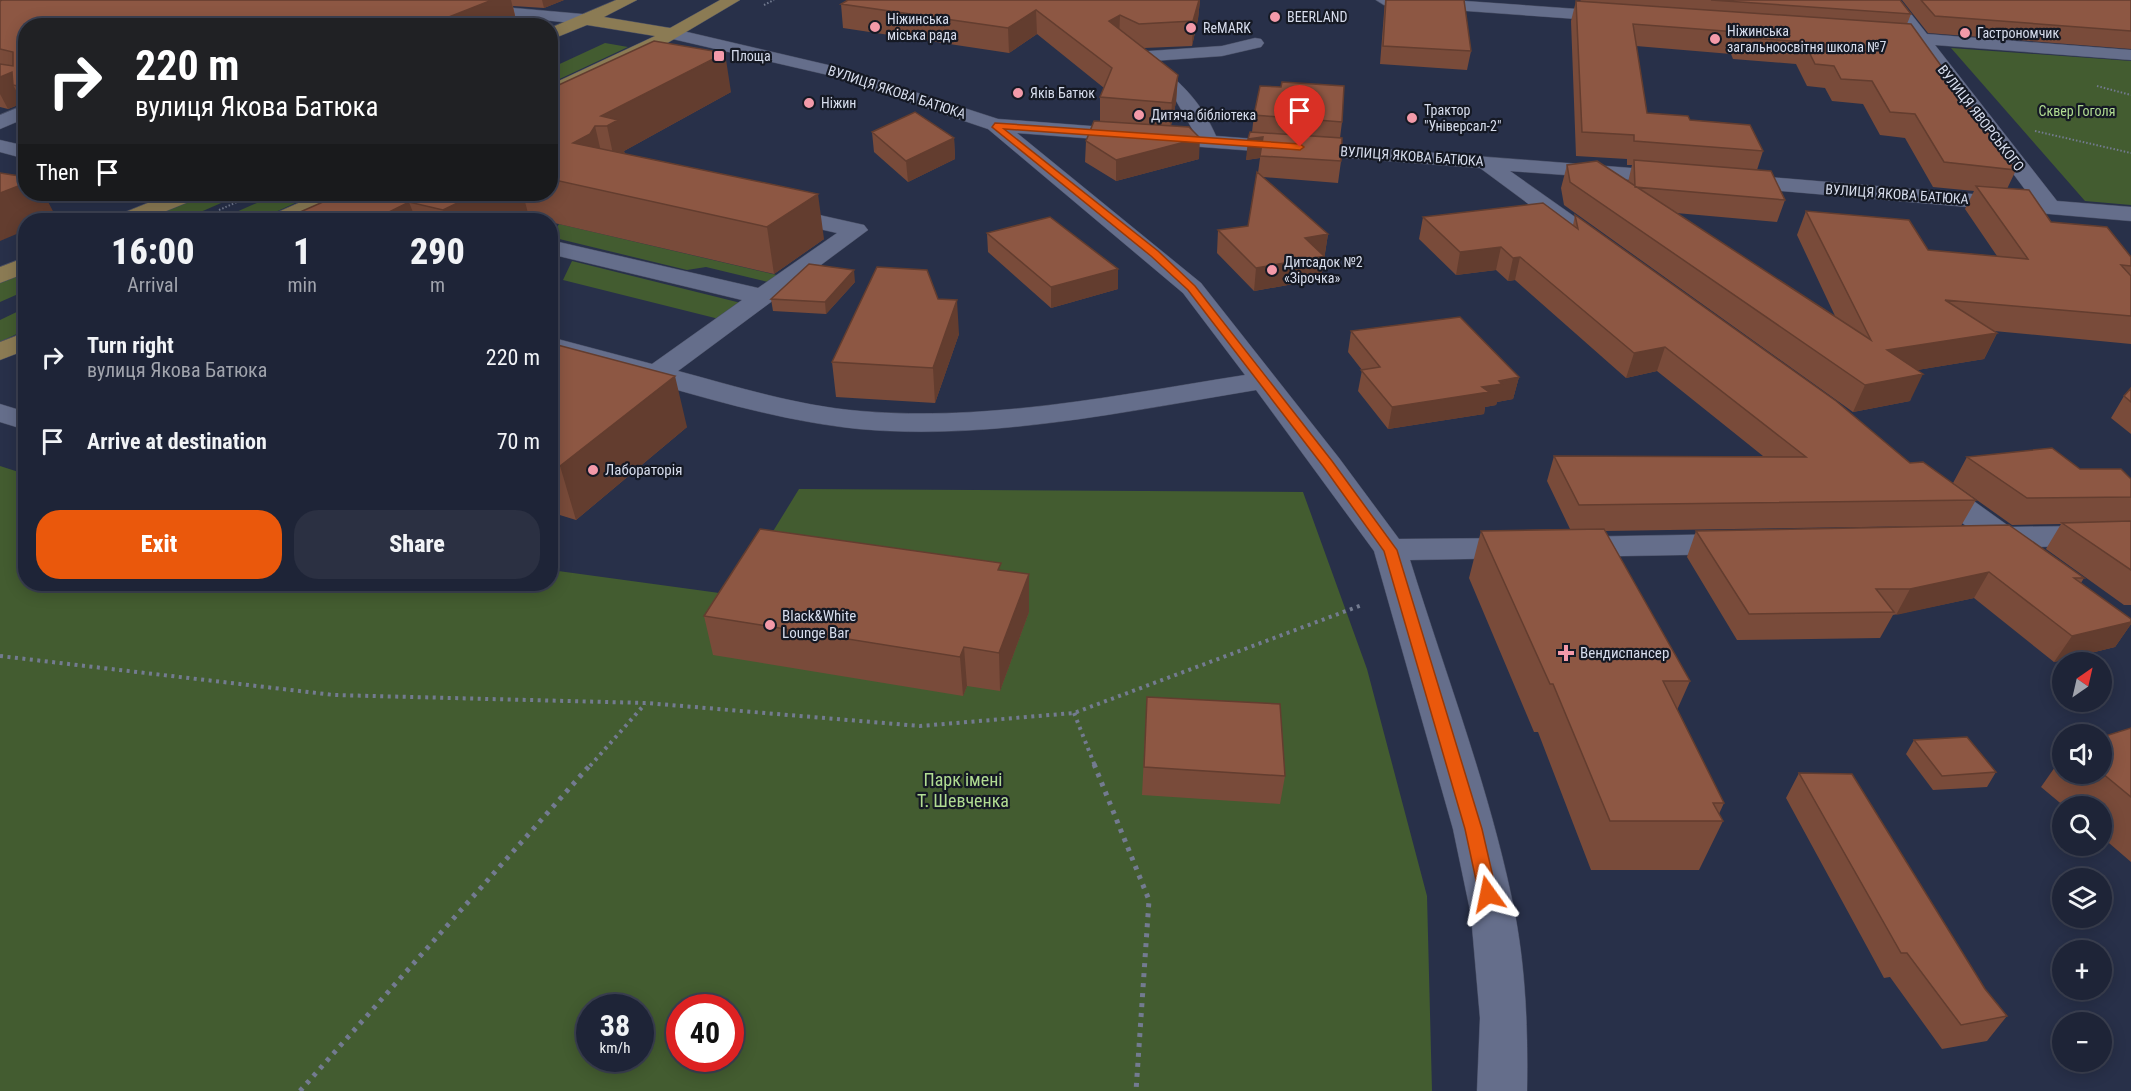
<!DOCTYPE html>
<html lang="en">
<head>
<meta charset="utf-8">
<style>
  body { margin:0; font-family:"Roboto Condensed",sans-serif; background:#2b3042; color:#f1f3f6; height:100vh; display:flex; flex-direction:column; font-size:22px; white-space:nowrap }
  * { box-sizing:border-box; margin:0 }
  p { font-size:20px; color:#a1a4ad }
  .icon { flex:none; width:33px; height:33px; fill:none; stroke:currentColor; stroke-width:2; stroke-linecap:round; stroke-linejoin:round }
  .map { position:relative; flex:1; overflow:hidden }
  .sheet { position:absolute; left:18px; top:213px; width:540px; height:378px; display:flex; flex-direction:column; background:#1e2437; border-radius:24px; box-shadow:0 3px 15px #0003,0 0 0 2px #3c4152 }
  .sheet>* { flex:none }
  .top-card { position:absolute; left:18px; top:18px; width:540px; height:183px; border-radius:24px; box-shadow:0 3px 15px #0003,0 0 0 2px #3c4152; background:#202124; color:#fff; overflow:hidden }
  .needle { width:39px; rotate:34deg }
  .fabs { position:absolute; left:2052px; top:652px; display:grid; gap:12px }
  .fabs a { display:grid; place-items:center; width:60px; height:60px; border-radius:50%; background:#1e2437; box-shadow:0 3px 15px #0003,0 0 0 2px #3c4152; font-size:30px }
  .speed { position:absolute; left:576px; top:994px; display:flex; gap:12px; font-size:30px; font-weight:700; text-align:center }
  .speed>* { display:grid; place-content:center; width:78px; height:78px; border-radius:50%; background:#1e2437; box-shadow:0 3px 15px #0003,0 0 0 2px #3c4152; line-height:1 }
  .speed small { font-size:15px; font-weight:400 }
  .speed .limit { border:9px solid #d22; background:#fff; color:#111 }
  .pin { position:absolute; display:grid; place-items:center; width:51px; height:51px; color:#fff; margin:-62px -26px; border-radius:50% 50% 50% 0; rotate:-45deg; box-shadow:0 0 6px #0007 }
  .pin .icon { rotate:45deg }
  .me { position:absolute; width:66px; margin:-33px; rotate:348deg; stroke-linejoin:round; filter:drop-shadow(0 0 4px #0008) }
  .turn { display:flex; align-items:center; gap:21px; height:126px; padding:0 18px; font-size:27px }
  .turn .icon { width:78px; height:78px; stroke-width:2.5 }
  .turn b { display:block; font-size:42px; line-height:51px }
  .then { display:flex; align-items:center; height:57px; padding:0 18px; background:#0003; gap:12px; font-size:22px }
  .eta { display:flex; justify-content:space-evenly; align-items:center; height:102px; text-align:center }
  .eta b { font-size:36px; font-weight:800; line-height:42px }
  .button { display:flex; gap:12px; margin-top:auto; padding:12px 18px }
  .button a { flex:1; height:69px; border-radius:24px; background:#ea580c; color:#fff; font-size:24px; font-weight:800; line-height:69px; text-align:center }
  .button a+a { background:#2b3042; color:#f1f3f6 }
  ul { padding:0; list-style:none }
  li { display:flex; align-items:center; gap:18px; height:84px; padding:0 18px }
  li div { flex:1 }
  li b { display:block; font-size:22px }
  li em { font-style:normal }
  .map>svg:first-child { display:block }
</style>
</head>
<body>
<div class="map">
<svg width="2131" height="1091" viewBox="0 0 2131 1091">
  <rect width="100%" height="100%" fill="#283049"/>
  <path fill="#435c30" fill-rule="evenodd" d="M 605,43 L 628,47 L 551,83 L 551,68 Z
    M 1951,48 L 2131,61 L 2131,205 L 2085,201 Z
    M 202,194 L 242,194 L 182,220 L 140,220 Z
    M 277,194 L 315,194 L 258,220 L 218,220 Z
    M 559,224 L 781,276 L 772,283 L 706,267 L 687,270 L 551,237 Z
    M 572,261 L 741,303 L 719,319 L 563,280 Z
    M 25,270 L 25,291 L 0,302 L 0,282 Z
    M 25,308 L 25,330 L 0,342 L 0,320 Z
    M 0,466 L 25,474 L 26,584 L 550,584 L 551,570 L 734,595 L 799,489 L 1303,492 L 1367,669 L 1427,896 L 1432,1091 L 0,1091 ZM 590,1008 L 640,1008 L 640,1059 L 590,1059 ZM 680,1008 L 730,1008 L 730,1059 L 680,1059 Z"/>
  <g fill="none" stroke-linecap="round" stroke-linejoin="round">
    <g stroke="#484e64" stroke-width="1">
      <path id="minor" d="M 1376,0 L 1451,0 L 1619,12 L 1627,17 L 1619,22 L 1384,5 Z
        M 1884,0 L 1900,0 L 1927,34 L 2131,50 L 2131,60 L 1935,45 L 2057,201 L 2131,207 L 2131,221 L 1724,186 L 1721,181 L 1724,176 L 1732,174 L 2032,199 L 1916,43 L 1871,39 L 1868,35 L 1871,31 L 1908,32 Z
        M 470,4 L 582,14 L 590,19 L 582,24 L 464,12 L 462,9 Z
        M 670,28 L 841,68 L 998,119 L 1195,134 L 1175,99 L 1126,57 L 1135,52 L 1222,46 L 1255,38 L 1261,39 L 1264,43 L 1261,47 L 1222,56 L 1153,61 C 1181,82 1202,103 1216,136 L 1683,172 L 1686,177 L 1683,182 L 1675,183 L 1510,171 L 1585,224 L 1589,229 L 1585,234 L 1569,234 L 1480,168 L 1017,133 L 1201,283 L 1339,458 L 1399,539 L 1521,538 L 1533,541 L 1538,548 L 1533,555 L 1521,558 L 1410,560 C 1446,676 1492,795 1515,914 C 1526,972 1528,1032 1527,1091 L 1477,1091 L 1480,1018 L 1471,915 L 1453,829 L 1374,551 L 1256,390 C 1128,411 989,441 859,429 C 758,419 649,380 550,353 L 550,337 L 652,364 L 742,300 L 550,254 L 550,240 L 758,288 L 837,233 L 771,218 L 768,213 L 771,208 L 779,206 L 864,225 L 868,230 L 678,371 C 738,387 798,406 860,411 C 989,422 1118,395 1245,375 L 1183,293 L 988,129 L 828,75 L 664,37 L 661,33 L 664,29 Z
        M 26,104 L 26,118 L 0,129 L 0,115 Z
        M 0,140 L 26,146 L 26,159 L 0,152 Z
        M 0,404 L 26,412 L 26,430 L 0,422 Z
        M 1932,477 L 1943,479 L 2010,527 L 2131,525 L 2131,545 L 2035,547 L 2038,551 L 2033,558 C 2012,564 2002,550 1983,545 L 1980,536 L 1921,493 L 1916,486 L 1921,479 Z
        M 1737,534 L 1749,537 L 1753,544 L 1749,551 L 1737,554 L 1569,557 L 1557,554 L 1552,547 L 1557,540 L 1569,537 Z"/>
    </g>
    <g stroke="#484e64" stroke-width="1">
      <path id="major" d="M 616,0 L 637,0 L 604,17 L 670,28 L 720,0 L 740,0 L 659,48 L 550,98 L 550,85 L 655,36 L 587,25 L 550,40 L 550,28 Z
        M 170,194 L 199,194 L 196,199 L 144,220 L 115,220 L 118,215 Z
        M 319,194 L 347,194 L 344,199 L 297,220 L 268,220 L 271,215 Z
        M 26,257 L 26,273 L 0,283 L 0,267 Z
        M 26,332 L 26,350 L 0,360 L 0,342 Z"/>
    </g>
    <path stroke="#737b90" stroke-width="2" stroke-dasharray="1.5 2" stroke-linecap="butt" d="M 764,5 L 774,0
      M 2097,86 L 2131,95
      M 2035,131 L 2131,153
      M 219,210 L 253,195"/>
    <path stroke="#737b90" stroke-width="4" stroke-dasharray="3 4.5" stroke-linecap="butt" d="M 0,656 L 334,695 L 646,703 L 920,726 L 1074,713 L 1362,605
      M 1074,713 L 1095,766
      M 590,766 L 645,704"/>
    <path stroke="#737b90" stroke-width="5" stroke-dasharray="4 6" stroke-linecap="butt" d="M 1094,764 L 1149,900 L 1136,1091
      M 300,1091 L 591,764"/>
    <use href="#minor" fill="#656e8b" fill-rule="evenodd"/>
    <use href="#major" fill="#8b7b54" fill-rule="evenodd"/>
  </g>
  <path fill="#794b3a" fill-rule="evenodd" d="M 0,0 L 564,0 L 544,8 L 513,6 L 516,20 L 26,26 L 26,109 L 23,103 L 8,109 L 0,107 Z
    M 848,0 L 1200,0 L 1198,19 L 1192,46 L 1144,48 L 1178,75 L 1176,102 L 1171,126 L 1199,159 L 1116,181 L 1085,162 L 1086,141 L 1100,121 L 1100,97 L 1104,88 L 1037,34 L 1009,53 L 843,28 L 841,4 Z
    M 1385,0 L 1464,0 L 1471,51 L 1467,70 L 1380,64 Z
    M 1580,0 L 1900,0 L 1911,14 L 1907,24 L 2016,170 L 2007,189 L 2051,222 L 2131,257 L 2131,344 L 1994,331 L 1997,333 L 1984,359 L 1917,370 L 1910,401 L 1853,412 L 1564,205 L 1561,188 L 1567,165 L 1628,182 L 1632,165 L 1627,165 L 1627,159 L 1576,156 L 1571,21 L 1576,1 L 1581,1 ZM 1636,46 L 1731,54 L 1733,59 L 1796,64 L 1807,86 L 1825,88 L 1832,101 L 1863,104 L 1880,135 L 1905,138 L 1933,187 L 1974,191 L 1965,209 L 1997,256 L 1928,250 L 1806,211 L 1797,235 L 1836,318 L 1676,213 L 1777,222 L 1785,200 L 1757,170 L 1763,151 L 1690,120 L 1647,113 Z
    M 1902,0 L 2131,0 L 2131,49 L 1928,33 Z
    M 550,89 L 731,92 L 624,151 L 625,154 L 824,239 L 774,274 L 550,222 L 550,220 L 546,220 L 529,217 L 522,220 L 282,220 L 341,194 L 550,194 Z
    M 1254,115 L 1342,122 L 1340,138 L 1341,161 L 1338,183 L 1263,177 L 1328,234 L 1321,279 L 1254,291 L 1217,253 L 1218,230 L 1248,226 L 1258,173 L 1260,158 L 1246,160 L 1252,132 Z
    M 872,132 L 954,138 L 955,159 L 908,182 L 874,152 Z
    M 1575,215 L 1910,463 L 1976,500 L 1961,526 L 2084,578 L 2081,583 L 2131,619 L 2131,624 L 2115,647 L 2054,662 L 1974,598 L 1893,615 L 1880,638 L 1737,640 L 1687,557 L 1696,531 L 1928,526 L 1605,531 L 1690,681 L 1677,710 L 1724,803 L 1719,814 L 1723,821 L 1699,870 L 1591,870 L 1538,732 L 1534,732 L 1469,578 L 1481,531 L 1570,529 L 1547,481 L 1554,456 L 1763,456 L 1657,371 L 1626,378 L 1515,280 L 1508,281 L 1496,270 L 1456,275 L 1419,239 L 1423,217 L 1573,225 Z
    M 987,233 L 1118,289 L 1051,308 L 988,252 Z
    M 855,282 L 826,314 L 773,311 L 771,299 Z
    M 938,299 L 959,334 L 935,403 L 836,397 L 832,362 Z
    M 1351,331 L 1519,377 L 1513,399 L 1497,402 L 1496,405 L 1485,407 L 1484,414 L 1388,429 L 1358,391 L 1362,370 L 1348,352 Z
    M 550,343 L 687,427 L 576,520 L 550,512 Z
    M 2131,388 L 2131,434 L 2111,418 L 2124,396 Z
    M 1967,457 L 2080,469 L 2131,479 L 2131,605 L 2124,605 L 2046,549 L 2061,524 L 2012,525 L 1953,483 Z
    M 1001,570 L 1029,574 L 1029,612 L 1000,691 L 967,686 L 963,696 L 713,655 L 704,616 Z
    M 1147,697 L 1285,776 L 1280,804 L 1142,795 Z
    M 2131,728 L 2131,862 L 2102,837 L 2102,807 L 2065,807 L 2041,787 L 2062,757 L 2062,774 L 2102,774 L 2102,737 Z
    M 1914,740 L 1996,772 L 1987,787 L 1933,790 L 1906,754 Z
    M 1799,773 L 2007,1016 L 1987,1041 L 1942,1049 L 1890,977 L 1884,978 L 1786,798 Z"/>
  <path fill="#633d2f" d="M 492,0 L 511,0 L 516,20 L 502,26 L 426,26 Z
    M 542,0 L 564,0 L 544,8 Z
    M 1199,0 L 1200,0 L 1198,19 L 1192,46 L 1193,21 Z
    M 1036,10 L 1037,34 L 1009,53 L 1008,28 Z
    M 1120,15 L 1119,39 L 1109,21 Z
    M 725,53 L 731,92 L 624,151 L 627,162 L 616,168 L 607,126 L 601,116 Z
    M 12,72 L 13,85 L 23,103 L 8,109 L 0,94 L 0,77 Z
    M 1178,75 L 1176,102 L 1170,130 L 1172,103 Z
    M 595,126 L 605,169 L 573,143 Z
    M 1263,137 L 1260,158 L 1246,160 L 1248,139 Z
    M 954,138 L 955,159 L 908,182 L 906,161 Z
    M 1200,138 L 1199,159 L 1116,181 L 1116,160 Z
    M 26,183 L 26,194 L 44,194 L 56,217 L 48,220 L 26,220 L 26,230 L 0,241 L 0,193 Z
    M 476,194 L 523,194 L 529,217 L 522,220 L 447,220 L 443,210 Z
    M 818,194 L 824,239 L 774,274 L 767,227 Z
    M 409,202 L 416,220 L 373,220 Z
    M 1328,234 L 1321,279 L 1254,291 L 1256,268 L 1305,238 Z
    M 1501,247 L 1496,270 L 1456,275 L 1460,252 Z
    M 1520,257 L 1515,280 L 1508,281 L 1513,258 Z
    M 1118,269 L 1118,289 L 1051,308 L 1051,287 Z
    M 854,270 L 855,282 L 826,314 L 825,302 Z
    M 957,300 L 959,334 L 935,403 L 933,368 Z
    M 1997,333 L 1984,359 L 1875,377 L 1887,350 Z
    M 1665,347 L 1657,371 L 1626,378 L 1634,353 Z
    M 1923,374 L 1910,401 L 1853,412 L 1865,385 Z
    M 675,376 L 687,427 L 576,520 L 560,466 Z
    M 1519,377 L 1513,399 L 1497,402 L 1496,405 L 1485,407 L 1484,414 L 1388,429 L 1392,407 Z
    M 1989,572 L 1974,598 L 1896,615 L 1910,589 Z
    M 1029,574 L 1029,612 L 1000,691 L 999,653 Z
    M 2131,622 L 2131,624 L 2115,647 L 2054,662 L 2072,636 Z
    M 964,647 L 967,686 L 963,696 L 960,657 Z"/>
  <path fill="#8d5743" stroke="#633d2f" stroke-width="1.5" d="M 2,0 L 492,0 L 426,26 L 26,26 L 26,88 L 13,85 L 12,72 L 0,77 L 0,64 L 13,66 L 13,52 L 0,49 L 0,1 Z
    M 848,0 L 1199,0 L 1193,21 L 1139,24 L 1120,15 L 1109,21 L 1178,75 L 1172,103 L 1100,97 L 1112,68 L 1036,10 L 1008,28 L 841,4 Z
    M 1386,0 L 1464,0 L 1471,51 L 1383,46 Z
    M 1711,0 L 1900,0 L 1911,14 Z
    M 1921,0 L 2131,0 L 2131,31 L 1935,16 Z
    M 1576,1 L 1911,24 L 2016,170 L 1944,162 L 1915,114 L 1890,112 L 1872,81 L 1841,79 L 1834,66 L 1815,64 L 1804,42 L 1739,37 L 1737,32 L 1633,24 L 1647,113 L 1688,116 L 1690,120 L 1750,125 L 1763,151 L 1634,141 L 1634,135 L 1582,132 Z
    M 654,41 L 725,53 L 601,116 L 618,120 L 607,126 L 595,126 L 590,134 L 573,143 L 818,194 L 767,227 L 550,179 L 550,89 Z
    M 1282,82 L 1344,86 L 1342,122 L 1254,115 L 1260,86 L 1281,87 Z
    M 915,112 L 954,138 L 906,161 L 872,132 Z
    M 1094,121 L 1189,127 L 1200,138 L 1116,160 L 1086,141 Z
    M 1250,132 L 1342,138 L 1341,161 L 1260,156 L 1263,137 L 1248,139 Z
    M 1634,160 L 1771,171 L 1785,200 L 1635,187 Z
    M 1597,161 L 1871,340 L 1806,211 L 1909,220 L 1928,250 L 2028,259 L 1976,186 L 2029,190 L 2051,222 L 2107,227 L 2131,257 L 2131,266 L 2121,265 L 2131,276 L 2131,316 L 1945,300 L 1997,333 L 1887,350 L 1923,374 L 1865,385 L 1570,182 L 1567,165 Z
    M 1257,172 L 1328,234 L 1305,238 L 1324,256 L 1256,268 L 1218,230 L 1248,226 Z
    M 0,173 L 26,177 L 26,183 L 0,193 Z
    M 341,194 L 476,194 L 443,210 L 409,202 L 373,220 L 282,220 Z
    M 1543,203 L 1578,229 L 1575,215 L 1836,401 L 1910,463 L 1923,462 L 1976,500 L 1579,505 L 1554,456 L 1806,457 L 1665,347 L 1634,353 L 1520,257 L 1513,258 L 1501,247 L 1460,252 L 1423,217 Z
    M 1050,217 L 1118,269 L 1051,287 L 987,233 Z
    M 809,264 L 854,270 L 825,302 L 771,299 Z
    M 877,267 L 927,270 L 938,299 L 957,300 L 933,368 L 832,362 Z
    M 1460,317 L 1519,377 L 1499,381 L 1502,384 L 1482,387 L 1489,392 L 1392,407 L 1361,370 L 1380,367 L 1351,331 Z
    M 550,343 L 675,376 L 560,466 L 550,463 Z
    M 2131,388 L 2131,402 L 2124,396 Z
    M 2052,448 L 2080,469 L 2121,469 L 2131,479 L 2131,497 L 2027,498 L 1967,457 Z
    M 2131,521 L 2131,570 L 2062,523 Z
    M 2009,525 L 2084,578 L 2074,578 L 2131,619 L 2131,622 L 2072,636 L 1989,572 L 1910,589 L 1876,589 L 1894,612 L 1749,614 L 1696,531 Z
    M 760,529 L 1001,563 L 998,570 L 1029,574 L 999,653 L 964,647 L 960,657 L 704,616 Z
    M 1604,529 L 1690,681 L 1663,681 L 1724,803 L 1713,803 L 1723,821 L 1610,821 L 1553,684 L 1550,684 L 1481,531 Z
    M 1147,697 L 1280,704 L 1285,776 L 1144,767 Z
    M 2131,728 L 2131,797 L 2102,773 L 2102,737 Z
    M 1967,737 L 1996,772 L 1942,776 L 1914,740 Z
    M 1799,773 L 1852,774 L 1985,989 L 2007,1016 L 1961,1025 L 1907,953 L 1901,953 Z"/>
  <path fill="#ea580c" stroke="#983908" stroke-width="1.5" d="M 995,123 L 1300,144 L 1304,147 L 1300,150 L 1004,129 L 1158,251 L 1195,286 L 1332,461 L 1397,550 L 1482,829 L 1497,894 L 1494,899 L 1488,901 L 1481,899 L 1479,894 L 1465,829 L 1384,551 L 1323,466 L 1188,290 L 1151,256 L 992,127 Z"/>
  <g fill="#f39aa9" stroke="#151924" stroke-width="2">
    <circle cx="1275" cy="17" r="6"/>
    <circle cx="875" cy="27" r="6"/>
    <circle cx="1191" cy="28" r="6"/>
    <circle cx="1965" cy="33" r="6"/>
    <circle cx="1715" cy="39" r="6"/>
    <rect x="713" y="50" width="12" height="12" rx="3"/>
    <circle cx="1018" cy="93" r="6"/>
    <circle cx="809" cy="103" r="6"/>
    <circle cx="1139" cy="115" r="6"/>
    <circle cx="1412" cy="118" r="6"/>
    <circle cx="1272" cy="270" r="6"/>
    <circle cx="593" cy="470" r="6"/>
    <circle cx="770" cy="625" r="6"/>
    <path d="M1563 644h6v6h6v6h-6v6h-6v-6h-6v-6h6z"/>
  </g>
  <g text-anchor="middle" stroke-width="4.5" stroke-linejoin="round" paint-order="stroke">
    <g font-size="14" fill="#d7dded" stroke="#151924" text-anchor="start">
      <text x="1287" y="22">BEERLAND</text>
      <text x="887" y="24">Ніжинська<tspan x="887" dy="16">міська рада</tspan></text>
      <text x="1203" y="33">ReMARK</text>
      <text x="1727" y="36">Ніжинська<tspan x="1727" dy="16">загальноосвітня школа №7</tspan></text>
      <text x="1977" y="38">Гастрономчик</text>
      <text x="731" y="61">Площа</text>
      <text x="1030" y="98">Яків Батюк</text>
      <text x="821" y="108">Ніжин</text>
      <text x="1424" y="115">Трактор<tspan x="1424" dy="16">"Універсал-2"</tspan></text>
      <text x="1151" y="120">Дитяча бібліотека</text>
      <text x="1284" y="267">Дитсадок №2<tspan x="1284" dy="16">«Зірочка»</tspan></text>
    </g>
    <g font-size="14" fill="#d7dded" stroke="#151924">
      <text transform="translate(897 92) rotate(18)" y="5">ВУЛИЦЯ ЯКОВА БАТЮКА</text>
      <text transform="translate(1981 118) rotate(52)" y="5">ВУЛИЦЯ ЯВОРСЬКОГО</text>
      <text transform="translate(1412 156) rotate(4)" y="5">ВУЛИЦЯ ЯКОВА БАТЮКА</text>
      <text transform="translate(1897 194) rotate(4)" y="5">ВУЛИЦЯ ЯКОВА БАТЮКА</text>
    </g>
    <g font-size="14" fill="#b1dc92" stroke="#151924">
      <text x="2077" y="116">Сквер Гоголя</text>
    </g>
    <g font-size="15" fill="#d7dded" stroke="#151924" text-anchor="start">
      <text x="605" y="475">Лабораторія</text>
      <text x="782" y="621">Black&amp;White<tspan x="782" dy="17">Lounge Bar</tspan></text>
      <text x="1580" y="658">Вендиспансер</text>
    </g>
    <g font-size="18" fill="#b1dc92" stroke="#151924">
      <text x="963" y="786">Парк імені<tspan x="963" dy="21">Т. Шевченка</tspan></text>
    </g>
  </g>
</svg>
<div class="fabs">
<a><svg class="needle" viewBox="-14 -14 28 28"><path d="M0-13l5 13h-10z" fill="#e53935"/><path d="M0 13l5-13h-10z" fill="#a1a4ad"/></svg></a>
<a><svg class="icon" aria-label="sound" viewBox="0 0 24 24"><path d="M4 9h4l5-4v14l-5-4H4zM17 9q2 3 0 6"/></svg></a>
<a><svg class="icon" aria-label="search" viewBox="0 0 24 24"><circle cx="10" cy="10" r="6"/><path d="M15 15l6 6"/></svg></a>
<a><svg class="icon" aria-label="layers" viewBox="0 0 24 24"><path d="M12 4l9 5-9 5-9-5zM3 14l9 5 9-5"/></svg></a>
<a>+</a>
<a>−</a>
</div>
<div class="speed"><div>38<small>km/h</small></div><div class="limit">40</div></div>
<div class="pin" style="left:1300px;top:147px;background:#d93025"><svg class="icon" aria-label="arrive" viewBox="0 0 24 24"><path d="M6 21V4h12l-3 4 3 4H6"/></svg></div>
<svg class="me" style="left:1488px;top:894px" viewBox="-20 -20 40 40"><path d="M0-17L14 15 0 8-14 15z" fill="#ea580c" stroke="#fff" stroke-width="4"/></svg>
<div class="top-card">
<div class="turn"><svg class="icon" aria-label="right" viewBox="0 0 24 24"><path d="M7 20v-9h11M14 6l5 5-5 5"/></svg><div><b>220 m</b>вулиця Якова Батюка</div></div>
<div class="then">Then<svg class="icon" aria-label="arrive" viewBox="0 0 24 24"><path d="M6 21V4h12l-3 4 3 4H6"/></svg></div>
</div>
<section class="sheet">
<div class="eta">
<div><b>16:00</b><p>Arrival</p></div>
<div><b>1</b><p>min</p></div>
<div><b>290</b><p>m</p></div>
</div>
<ul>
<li><svg class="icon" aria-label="right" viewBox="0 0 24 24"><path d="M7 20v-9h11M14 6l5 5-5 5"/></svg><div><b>Turn right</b><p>вулиця Якова Батюка</p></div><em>220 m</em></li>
<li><svg class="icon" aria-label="arrive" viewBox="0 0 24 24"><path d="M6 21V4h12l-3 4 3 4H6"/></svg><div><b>Arrive at destination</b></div><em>70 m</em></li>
</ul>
<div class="button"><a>Exit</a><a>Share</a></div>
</section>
</div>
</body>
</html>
